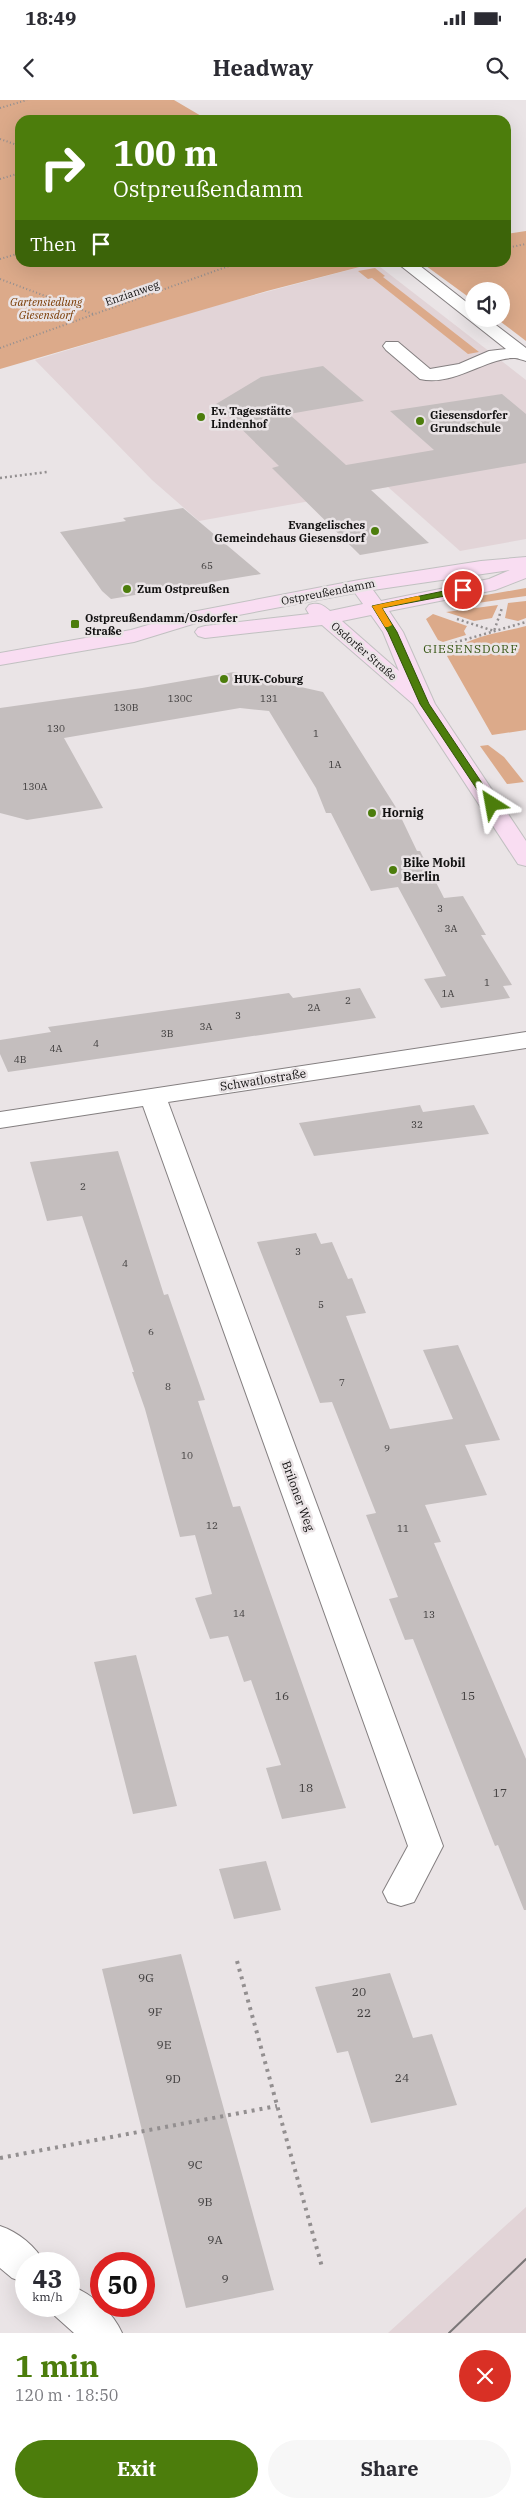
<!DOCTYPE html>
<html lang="en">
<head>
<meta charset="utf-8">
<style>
  body { margin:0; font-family:"IBM Plex Serif",serif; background:#f7f7f7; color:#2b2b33; height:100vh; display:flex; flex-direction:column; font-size:19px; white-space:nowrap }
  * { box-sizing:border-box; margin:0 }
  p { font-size:16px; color:#7c7c81 }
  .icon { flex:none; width:28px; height:28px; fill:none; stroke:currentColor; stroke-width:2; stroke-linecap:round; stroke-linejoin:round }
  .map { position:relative; height:2233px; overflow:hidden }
  .drawer { display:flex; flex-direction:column; background:#fff; flex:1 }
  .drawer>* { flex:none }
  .guide { position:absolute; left:15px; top:15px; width:496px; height:152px; border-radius:15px; box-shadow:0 5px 20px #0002; background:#4c7d0c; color:#fff; overflow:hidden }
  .buttons { position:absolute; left:465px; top:182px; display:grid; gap:10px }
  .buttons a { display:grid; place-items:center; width:45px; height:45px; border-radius:50%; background:#fff; box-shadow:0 5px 20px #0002; font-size:25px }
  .speed { position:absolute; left:15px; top:2152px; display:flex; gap:10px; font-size:25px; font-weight:700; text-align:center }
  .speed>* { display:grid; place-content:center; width:65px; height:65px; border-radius:50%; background:#fff; box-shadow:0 5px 20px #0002; line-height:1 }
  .speed small { font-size:12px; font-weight:400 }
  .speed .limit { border:8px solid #d22; background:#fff; color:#111 }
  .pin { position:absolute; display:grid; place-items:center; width:42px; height:42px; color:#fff; margin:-21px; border:2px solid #fff; border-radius:50%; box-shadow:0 1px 5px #0007 }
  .me { position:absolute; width:55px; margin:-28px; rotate:326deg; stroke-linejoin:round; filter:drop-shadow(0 0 4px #0008) }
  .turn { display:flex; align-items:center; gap:18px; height:105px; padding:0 15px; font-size:22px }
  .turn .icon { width:65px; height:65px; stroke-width:2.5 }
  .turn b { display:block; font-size:35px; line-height:42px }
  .then { display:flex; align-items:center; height:48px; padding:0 15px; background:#0003; gap:10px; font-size:19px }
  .round { display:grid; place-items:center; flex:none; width:52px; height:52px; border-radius:26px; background:#f7f7f7 }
  .headline { display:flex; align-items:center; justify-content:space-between; height:85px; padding:0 15px }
  h1 { font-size:30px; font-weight:800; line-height:38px; color:#4c7d0c }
  .cta { display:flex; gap:10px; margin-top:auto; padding:10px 15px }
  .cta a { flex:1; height:58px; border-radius:30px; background:#4c7d0c; color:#fff; font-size:20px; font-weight:800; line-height:58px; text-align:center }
  .cta a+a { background:#f7f7f7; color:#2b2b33 }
  .status { display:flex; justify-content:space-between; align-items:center; height:35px; padding:0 25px; background:#fff; direction:ltr }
  .status svg { height:14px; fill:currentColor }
  header { display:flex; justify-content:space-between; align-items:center; height:65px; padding:0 15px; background:#fff; font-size:22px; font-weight:800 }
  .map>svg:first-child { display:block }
</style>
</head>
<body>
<div class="status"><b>18:49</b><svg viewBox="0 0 49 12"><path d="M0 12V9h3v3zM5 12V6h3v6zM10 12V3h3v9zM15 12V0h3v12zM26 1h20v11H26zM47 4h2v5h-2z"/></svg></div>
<header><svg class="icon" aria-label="back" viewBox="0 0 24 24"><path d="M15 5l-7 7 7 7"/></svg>Headway<svg class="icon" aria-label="search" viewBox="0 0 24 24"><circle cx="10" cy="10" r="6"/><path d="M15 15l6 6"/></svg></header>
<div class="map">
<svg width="526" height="2233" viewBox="0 0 526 2233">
  <rect width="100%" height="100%" fill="#eae4e6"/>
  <path fill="#e2d4d7" d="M 375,163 L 526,280 L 526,439 L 460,451 L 388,387 L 199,421 L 152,380 L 35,260 L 206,208 Z
    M 526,2107 L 526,2233 L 388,2233 Z"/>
  <path fill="#dcaa8a" d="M 0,0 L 174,0 L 208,20 L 20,20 L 20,162 L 375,163 L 267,191 L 0,269 Z
    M 526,131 L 526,241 L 497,219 L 501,219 L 501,191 L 474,191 L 474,201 L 422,163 L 506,162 L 506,134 Z
    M 375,168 L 385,176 L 383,177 L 479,252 L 468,254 L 372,178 L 368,179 L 358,171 Z
    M 526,488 L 526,496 L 464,505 L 457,500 Z
    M 526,501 L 526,518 L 518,521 L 505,518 L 508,503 Z
    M 498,505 L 492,518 L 474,521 L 446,512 Z
    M 433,514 L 467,526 L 464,531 L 466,535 L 443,542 L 438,540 L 426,519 Z
    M 526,526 L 526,630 L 492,635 L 447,556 C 466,536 500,533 526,526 Z
    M 488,645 L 504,657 L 524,682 L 507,684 L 480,646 Z"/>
  <path fill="#c4bebe" d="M 323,266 L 364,301 L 289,314 L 346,365 L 434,350 L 390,311 L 502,294 L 526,314 L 526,363 L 371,390 L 429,443 L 360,455 L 272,368 L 279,366 L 216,304 L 261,277 Z
    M 183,408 L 261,474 L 111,499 L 102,491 L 60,432 L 126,421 L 123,418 Z
    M 234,572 L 323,592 L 397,709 L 417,751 L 420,751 L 444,798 L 463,796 L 486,835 L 481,835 L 512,885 L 503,886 L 510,898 L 441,908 L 424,879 L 446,876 L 398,787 L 371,791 L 331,713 L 326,713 L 316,688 L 269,611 L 240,608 L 64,638 L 103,708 L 27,720 L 0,713 L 0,608 L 142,588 Z
    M 360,888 L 376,918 L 8,972 L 0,954 L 0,940 L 51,932 L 48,927 L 289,893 L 293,898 Z
    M 420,1005 L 423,1012 L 474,1005 L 489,1034 L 314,1056 L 299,1023 Z
    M 118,1051 L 164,1195 L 168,1194 L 205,1300 L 198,1301 L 233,1407 L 240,1406 L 346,1708 L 282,1719 L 266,1668 L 281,1665 L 251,1580 L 244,1582 L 228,1536 L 210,1539 L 195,1498 L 212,1494 L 195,1435 L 180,1437 L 145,1309 L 132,1272 L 134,1272 L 82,1116 L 47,1121 L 30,1062 Z
    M 316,1133 L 321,1144 L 332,1142 L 348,1179 L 352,1178 L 366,1213 L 346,1216 L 390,1329 L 453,1319 L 423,1250 L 458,1245 L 500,1340 L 465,1345 L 487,1395 L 425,1405 L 441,1442 L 434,1443 L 526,1659 L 526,1810 L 524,1810 L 498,1745 L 495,1746 L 413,1539 L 405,1540 L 389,1499 L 398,1497 L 366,1415 L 376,1413 L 332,1302 L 320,1303 L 257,1142 Z
    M 136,1555 L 177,1706 L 133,1714 L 94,1562 Z
    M 266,1761 L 281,1810 L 234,1819 L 219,1769 Z
    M 181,1854 L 274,2190 L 186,2208 L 102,1869 Z
    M 390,1873 L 413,1938 L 432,1934 L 457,2005 L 371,2023 L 348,1951 L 337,1953 L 315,1887 Z"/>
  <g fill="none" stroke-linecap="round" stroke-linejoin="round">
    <g stroke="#847f80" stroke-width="2">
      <path id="minor" d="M 396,162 L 415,162 L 474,208 L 474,219 L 488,219 L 526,248 L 526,261 C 522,260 518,258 515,258 C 487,257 453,287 420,279 L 386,250 L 383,246 L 386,242 L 398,242 L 430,269 L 459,264 L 489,251 L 506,249 Z
        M 526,932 L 526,948 L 168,1002 L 443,1746 L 414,1802 L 401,1806 L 388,1802 L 383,1792 L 408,1746 L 143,1006 L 0,1028 L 0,1012 Z
        M 0,2126 C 18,2132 36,2146 45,2164 L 26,2164 L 26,2183 L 12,2178 L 0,2168 Z
        M 69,2185 C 91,2193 113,2212 122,2233 L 74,2233 L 55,2216 L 50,2206 L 69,2206 Z"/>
    </g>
    <g stroke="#c1c1c1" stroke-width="2">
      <path id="major" d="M 526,457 L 526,478 L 495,490 L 389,511 L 403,532 L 435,604 L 526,741 L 526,766 L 518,764 L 413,604 L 322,525 L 205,538 L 198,536 L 195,532 L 198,528 L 205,526 L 309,514 L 306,509 L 309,505 C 319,502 323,505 330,511 L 363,504 L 355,493 L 196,523 L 134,542 L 0,565 L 0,553 L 131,530 L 192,512 L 359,480 L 481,461 ZM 510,470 L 489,479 L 381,501 L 373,490 ZM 371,515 L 383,532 L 399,571 L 342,521 Z"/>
    </g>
    <path stroke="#938f90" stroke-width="2" stroke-dasharray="1 2.5" stroke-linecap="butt" d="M 0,8 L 27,0
      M 0,39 L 20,46
      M 0,79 L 20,73
      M 506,148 L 526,144
      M 0,159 L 20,153
      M 0,179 L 93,214
      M 0,248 L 240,162"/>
    <path stroke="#938f90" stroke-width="2.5" stroke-dasharray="2 3" stroke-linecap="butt" d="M 0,378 L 47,372
      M 457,519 L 494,531 L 502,508
      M 436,548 L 526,522"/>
    <path stroke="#938f90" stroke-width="4" stroke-dasharray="3 5" stroke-linecap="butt" d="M 237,1861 L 322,2167
      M 0,2058 L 277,2006"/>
    <use href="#minor" fill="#fff" fill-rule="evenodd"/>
    <use href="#major" fill="#f9ddf2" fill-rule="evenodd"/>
    <path stroke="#7a7677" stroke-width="2" d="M 449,2233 L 526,2159"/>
  </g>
  <path fill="#4c7d0c" stroke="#315108" d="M 463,487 L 467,490 L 466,492 L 382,508 L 397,532 L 429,604 L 496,704 L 492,707 L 488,706 L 420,604 L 388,532 L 372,506 Z"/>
  <path fill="#f59e0b" d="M 418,496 L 420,497 L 420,500 L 382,508 L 392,525 L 388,527 L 385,527 L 372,506 Z"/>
  <g fill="#4c7d0c" stroke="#eae4e6" stroke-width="2">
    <circle cx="201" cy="317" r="5"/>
    <circle cx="420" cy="321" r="5"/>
    <circle cx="375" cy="431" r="5"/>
    <circle cx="127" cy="489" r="5"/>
    <rect x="70" y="519" width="10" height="10" rx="2.5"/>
    <circle cx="224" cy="579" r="5"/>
    <circle cx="372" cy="713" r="5"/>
    <circle cx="393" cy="770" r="5"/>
  </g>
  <g text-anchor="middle" stroke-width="5" stroke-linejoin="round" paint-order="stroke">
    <g font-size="10" fill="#3e3c3c">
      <text x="207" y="469">65</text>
      <text x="180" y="602">130C</text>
      <text x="269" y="602">131</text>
      <text x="126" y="611">130B</text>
      <text x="56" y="632">130</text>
      <text x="316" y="637">1</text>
      <text x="335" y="668">1A</text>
      <text x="35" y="690">130A</text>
      <text x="440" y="812">3</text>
      <text x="451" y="832">3A</text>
      <text x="487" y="886">1</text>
      <text x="448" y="897">1A</text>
      <text x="348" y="904">2</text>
      <text x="314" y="911">2A</text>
      <text x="238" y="919">3</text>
      <text x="206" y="930">3A</text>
      <text x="167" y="937">3B</text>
      <text x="96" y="947">4</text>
      <text x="56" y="952">4A</text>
      <text x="20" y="963">4B</text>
      <text x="417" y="1028">32</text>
      <text x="83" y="1090">2</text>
      <text x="298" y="1155">3</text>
      <text x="125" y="1167">4</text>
      <text x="321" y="1208">5</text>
      <text x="151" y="1235">6</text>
      <text x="342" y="1286">7</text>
      <text x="168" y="1290">8</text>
      <text x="387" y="1352">9</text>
      <text x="187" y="1359">10</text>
      <text x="212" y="1429">12</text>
      <text x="403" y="1432">11</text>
      <text x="239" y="1517">14</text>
      <text x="429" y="1518">13</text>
    </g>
    <g font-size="11" fill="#121111" stroke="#eae4e6">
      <text transform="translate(132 193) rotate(-19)" y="4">Enzianweg</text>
      <text transform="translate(328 492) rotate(-11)" y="4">Ostpreußendamm</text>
      <text transform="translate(364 551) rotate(41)" y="4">Osdorfer Straße</text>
    </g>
    <g font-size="11" font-style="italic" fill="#783900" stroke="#eae4e6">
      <text x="46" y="206">Gartensiedlung<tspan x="46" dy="13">Giesensdorf</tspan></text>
    </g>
    <g font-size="11" font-weight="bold" fill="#121111" stroke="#eae4e6" text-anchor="start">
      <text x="211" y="315">Ev. Tagesstätte<tspan x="211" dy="13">Lindenhof</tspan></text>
      <text x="430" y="319">Giesensdorfer<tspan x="430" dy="13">Grundschule</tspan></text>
      <text x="365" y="429" text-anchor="end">Evangelisches<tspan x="365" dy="13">Gemeindehaus Giesensdorf</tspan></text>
      <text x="137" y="493">Zum Ostpreußen</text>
      <text x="85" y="522">Ostpreußendamm/Osdorfer<tspan x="85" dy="13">Straße</tspan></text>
      <text x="234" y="583">HUK-Coburg</text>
    </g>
    <g font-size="12" letter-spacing="1" fill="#355513" stroke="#eae4e6">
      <text x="471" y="553">GIESENSDORF</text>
    </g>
    <g font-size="12" font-weight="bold" fill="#121111" stroke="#eae4e6" text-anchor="start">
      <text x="382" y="717">Hornig</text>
      <text x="403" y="767">Bike Mobil<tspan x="403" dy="14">Berlin</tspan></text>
    </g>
    <g font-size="12" fill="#121111" stroke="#eae4e6">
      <text transform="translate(263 980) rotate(-9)" y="4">Schwatlostraße</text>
      <text transform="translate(298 1396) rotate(70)" y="4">Briloner Weg</text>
    </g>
    <g font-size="12" fill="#3e3c3c">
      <text x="282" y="1600">16</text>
      <text x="468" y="1600">15</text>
      <text x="306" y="1692">18</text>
      <text x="500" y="1697">17</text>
      <text x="146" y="1882">9G</text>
      <text x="359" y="1896">20</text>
      <text x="155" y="1916">9F</text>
      <text x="364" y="1917">22</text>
      <text x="164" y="1949">9E</text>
      <text x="402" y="1982">24</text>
      <text x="173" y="1983">9D</text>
      <text x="195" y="2069">9C</text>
      <text x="205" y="2106">9B</text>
      <text x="215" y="2144">9A</text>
      <text x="225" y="2183">9</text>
    </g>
  </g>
</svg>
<div class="buttons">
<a><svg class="icon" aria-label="sound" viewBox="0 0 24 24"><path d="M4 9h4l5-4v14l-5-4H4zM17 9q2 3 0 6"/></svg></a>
</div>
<div class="speed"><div>43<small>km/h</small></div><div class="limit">50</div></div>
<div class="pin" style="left:463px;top:490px;background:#d93025"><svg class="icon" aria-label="arrive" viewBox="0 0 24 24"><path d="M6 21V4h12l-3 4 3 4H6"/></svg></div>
<svg class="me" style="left:492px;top:704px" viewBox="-20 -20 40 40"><path d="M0-17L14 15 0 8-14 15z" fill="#4c7d0c" stroke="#fff" stroke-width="4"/></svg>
<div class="guide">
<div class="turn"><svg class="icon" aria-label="right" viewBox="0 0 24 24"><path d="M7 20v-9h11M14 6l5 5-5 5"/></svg><div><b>100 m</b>Ostpreußendamm</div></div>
<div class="then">Then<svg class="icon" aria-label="arrive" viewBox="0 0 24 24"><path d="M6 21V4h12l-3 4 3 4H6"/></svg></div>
</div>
</div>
<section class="drawer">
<div class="headline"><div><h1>1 min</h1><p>120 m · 18:50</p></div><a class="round" style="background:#d93025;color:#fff"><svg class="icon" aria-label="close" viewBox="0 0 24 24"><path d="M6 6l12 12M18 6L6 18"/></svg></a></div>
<div class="cta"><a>Exit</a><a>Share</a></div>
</section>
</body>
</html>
